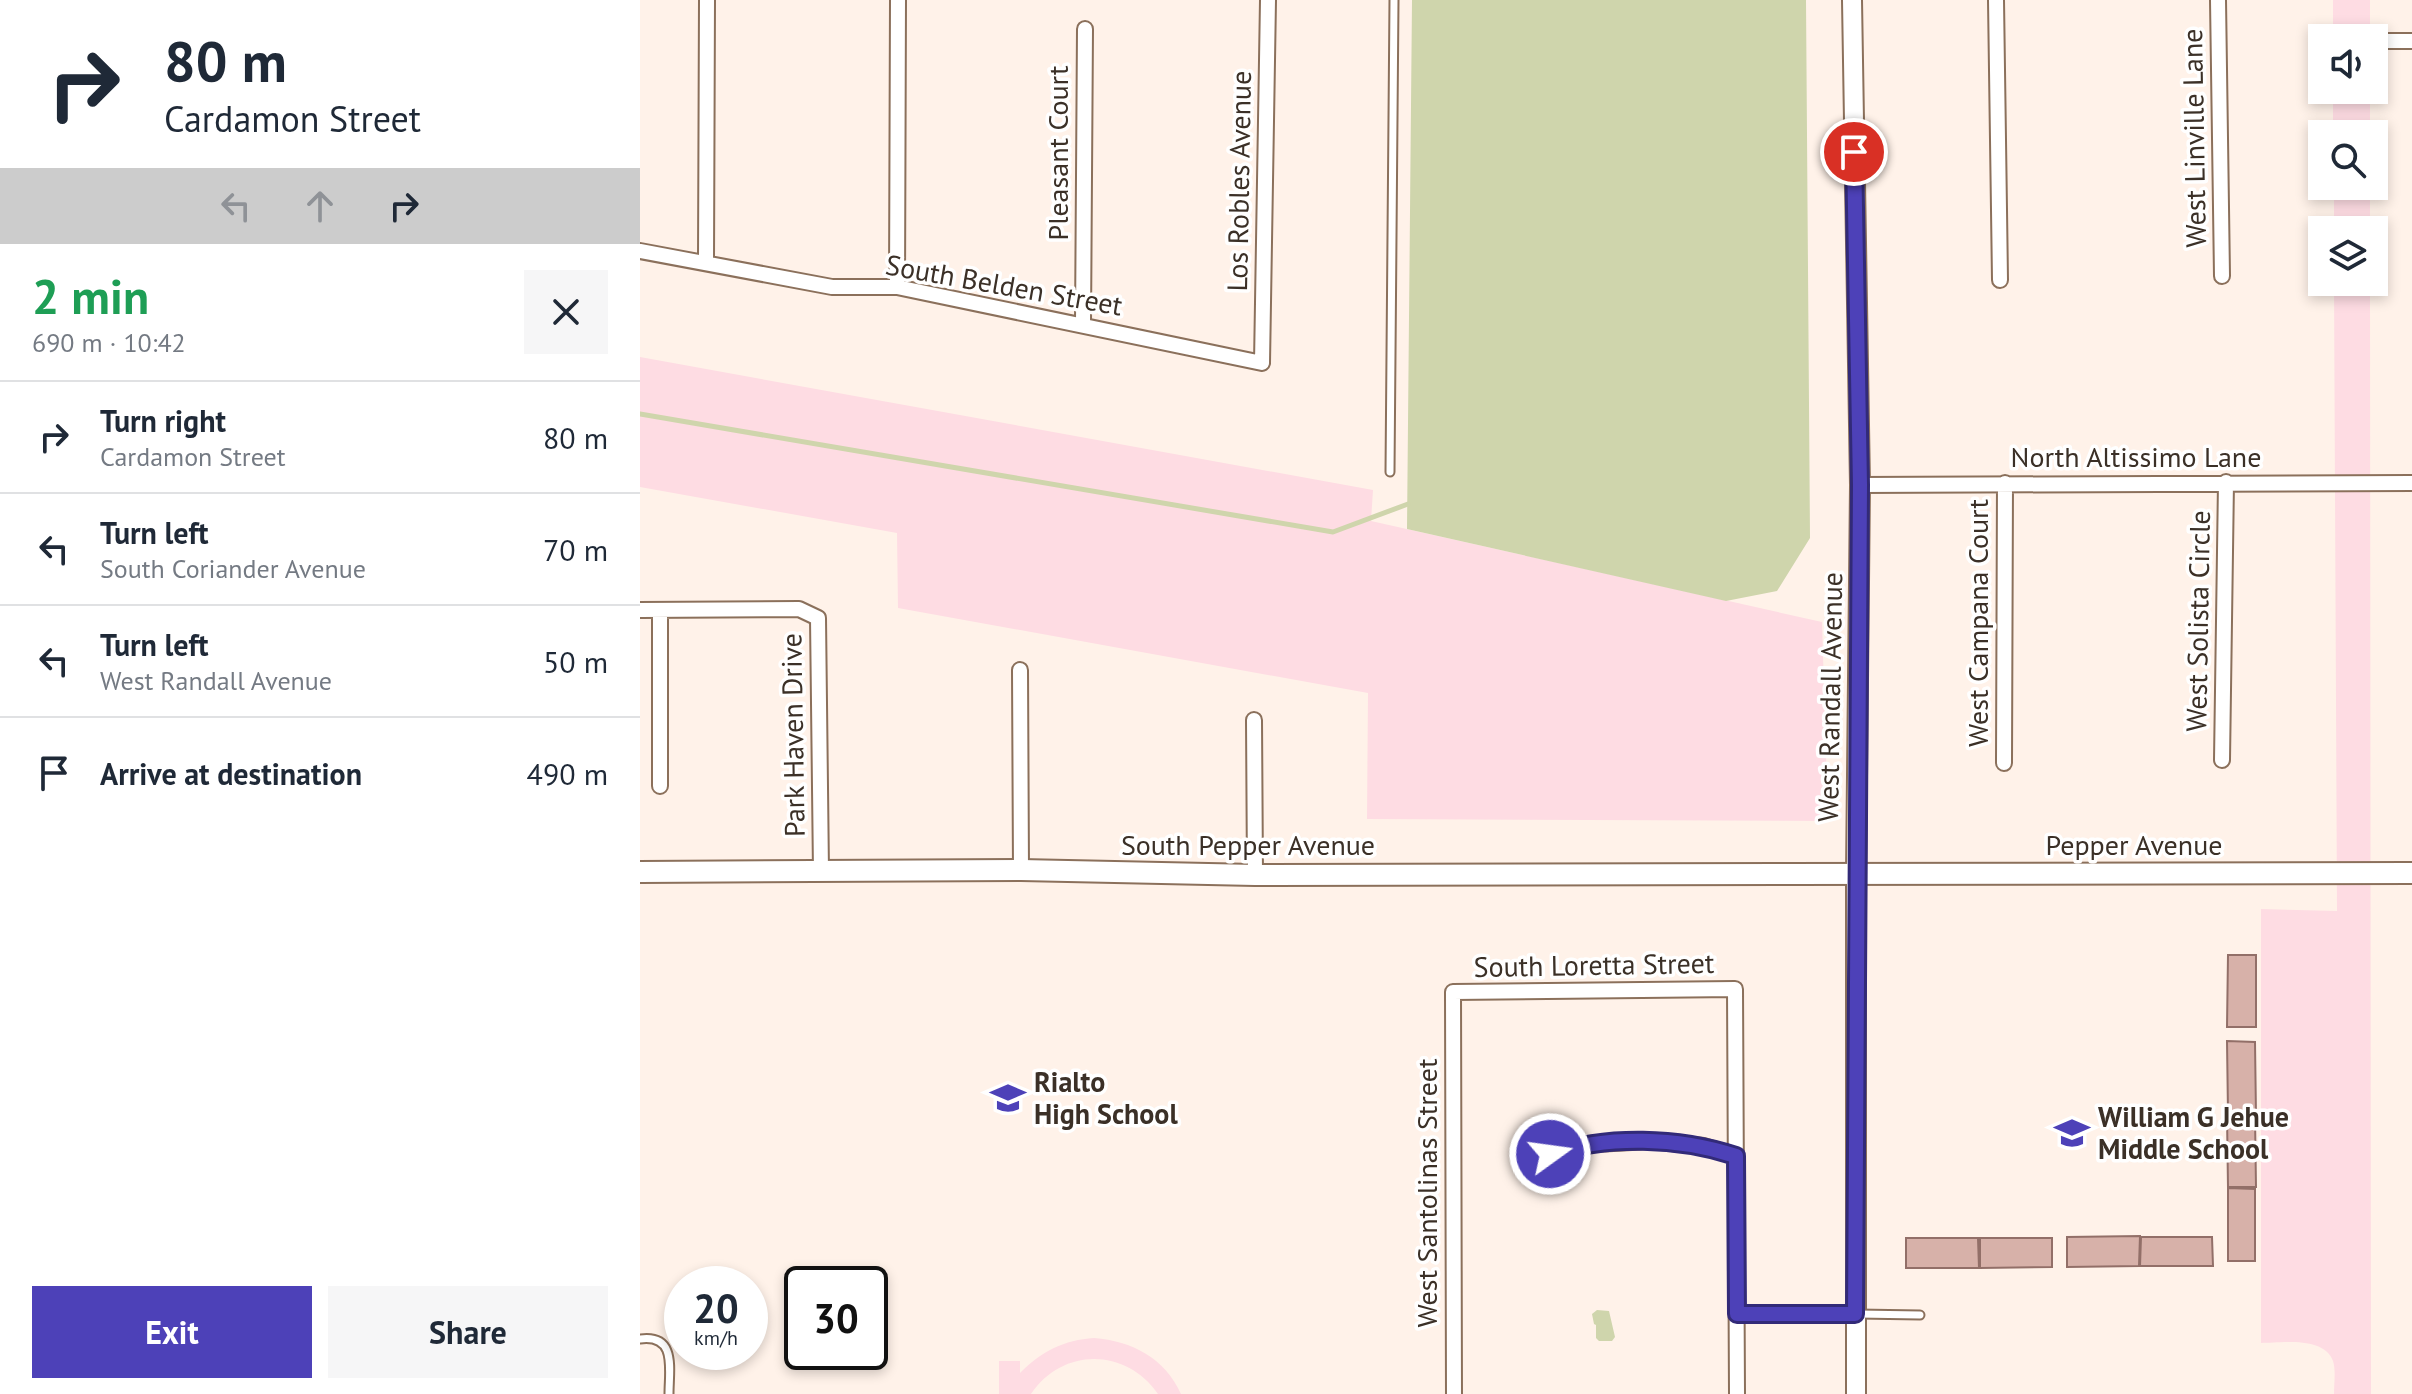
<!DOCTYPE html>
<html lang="en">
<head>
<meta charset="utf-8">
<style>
  body { margin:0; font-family:"PT Sans",sans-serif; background:#f6f6f7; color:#1f2937; height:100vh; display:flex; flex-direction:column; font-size:30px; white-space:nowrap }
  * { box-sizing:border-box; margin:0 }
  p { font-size:26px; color:#747a83 }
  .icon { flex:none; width:44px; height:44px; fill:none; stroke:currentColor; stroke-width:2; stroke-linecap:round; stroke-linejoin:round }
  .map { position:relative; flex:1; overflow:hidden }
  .side { display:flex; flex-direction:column; background:#fff; width:640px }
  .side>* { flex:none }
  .guide { background:#fff; color:#1f2937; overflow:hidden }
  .tools { position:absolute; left:1668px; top:24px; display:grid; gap:16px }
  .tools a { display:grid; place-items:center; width:80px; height:80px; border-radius:0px; background:#fff; box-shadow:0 4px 12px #0003; font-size:40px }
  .speed { position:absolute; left:24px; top:1266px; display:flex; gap:16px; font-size:40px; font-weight:700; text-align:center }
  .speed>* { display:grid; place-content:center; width:104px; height:104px; border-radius:50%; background:#fff; box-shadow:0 4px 12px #0003; line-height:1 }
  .speed small { font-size:20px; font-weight:400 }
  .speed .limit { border:4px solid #111; border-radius:12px; background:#fff; color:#111 }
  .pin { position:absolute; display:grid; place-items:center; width:68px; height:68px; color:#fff; margin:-34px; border:4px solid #fff; border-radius:50%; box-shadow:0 2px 8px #0007 }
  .me { position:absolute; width:88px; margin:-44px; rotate:76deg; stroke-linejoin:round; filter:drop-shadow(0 0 6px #0008) }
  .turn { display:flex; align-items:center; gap:28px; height:168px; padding:0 32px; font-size:36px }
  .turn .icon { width:104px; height:104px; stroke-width:2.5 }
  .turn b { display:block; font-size:56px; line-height:68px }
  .lanes { display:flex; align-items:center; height:76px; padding:0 32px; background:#0003; justify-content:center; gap:40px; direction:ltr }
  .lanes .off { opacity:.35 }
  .round { display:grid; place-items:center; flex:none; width:84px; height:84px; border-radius:0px; background:#f6f6f7 }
  .head { display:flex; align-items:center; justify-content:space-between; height:136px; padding:0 32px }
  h1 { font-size:48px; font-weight:600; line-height:60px; color:#1e9e55 }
  .action { display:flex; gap:16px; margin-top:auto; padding:16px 32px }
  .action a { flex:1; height:92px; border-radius:0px; background:#4d41b8; color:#fff; font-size:32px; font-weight:600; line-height:92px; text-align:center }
  .action a+a { background:#f6f6f7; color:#1f2937 }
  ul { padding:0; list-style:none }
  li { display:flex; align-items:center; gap:24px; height:112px; padding:0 32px; border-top:2px solid #e0e1e3 }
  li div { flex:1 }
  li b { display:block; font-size:30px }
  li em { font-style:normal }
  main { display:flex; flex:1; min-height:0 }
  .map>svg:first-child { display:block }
</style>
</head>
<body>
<main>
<section class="side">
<div class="guide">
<div class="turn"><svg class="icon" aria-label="right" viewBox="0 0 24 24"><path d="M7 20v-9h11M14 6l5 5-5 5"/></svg><div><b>80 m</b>Cardamon Street</div></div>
<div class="lanes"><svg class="icon off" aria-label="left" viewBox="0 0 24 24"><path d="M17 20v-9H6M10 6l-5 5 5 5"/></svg><svg class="icon off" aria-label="ahead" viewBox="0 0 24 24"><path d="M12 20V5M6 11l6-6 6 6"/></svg><svg class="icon" aria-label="right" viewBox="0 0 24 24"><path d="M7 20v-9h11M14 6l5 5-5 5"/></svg></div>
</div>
<div class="head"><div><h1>2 min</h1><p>690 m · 10:42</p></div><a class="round"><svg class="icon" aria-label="close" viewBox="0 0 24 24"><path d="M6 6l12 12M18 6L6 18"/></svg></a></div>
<ul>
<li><svg class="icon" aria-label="right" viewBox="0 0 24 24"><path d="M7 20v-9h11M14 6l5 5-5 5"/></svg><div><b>Turn right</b><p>Cardamon Street</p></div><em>80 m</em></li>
<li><svg class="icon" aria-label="left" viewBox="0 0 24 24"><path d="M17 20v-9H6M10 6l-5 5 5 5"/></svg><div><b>Turn left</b><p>South Coriander Avenue</p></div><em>70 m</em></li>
<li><svg class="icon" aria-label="left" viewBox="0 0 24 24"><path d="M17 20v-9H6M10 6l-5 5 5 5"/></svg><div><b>Turn left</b><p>West Randall Avenue</p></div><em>50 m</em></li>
<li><svg class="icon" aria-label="arrive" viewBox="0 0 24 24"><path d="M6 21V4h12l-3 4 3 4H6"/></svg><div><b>Arrive at destination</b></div><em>490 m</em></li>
</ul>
<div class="action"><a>Exit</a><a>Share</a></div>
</section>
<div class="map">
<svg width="1772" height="1394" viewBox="0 0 1772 1394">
  <rect width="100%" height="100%" fill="#fff2e9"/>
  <path fill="#fedce3" d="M 1693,0 L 1730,0 L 1730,38 L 1693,38 Z
    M 1693,90 L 1730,90 L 1730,134 L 1693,134 Z
    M 1694,186 L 1730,186 L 1730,230 L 1694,230 Z
    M 1694,282 L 1730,282 L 1731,1394 L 1694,1394 C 1694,1384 1696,1370 1693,1361 C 1684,1336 1641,1343 1621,1343 L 1621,909 L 1697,911 Z
    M 0,357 L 733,490 L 731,521 L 1182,622 L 1188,821 L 727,819 L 728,693 L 258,608 L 257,533 L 0,487 Z
    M 454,1338 C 492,1341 525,1358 541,1394 L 518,1394 C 486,1348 423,1347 391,1394 L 359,1394 L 359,1361 L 380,1361 L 380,1373 C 402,1351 424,1340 454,1338 Z"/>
  <path fill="#cfd5ac" d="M 772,0 L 1166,0 L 1170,538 L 1137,591 L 1086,601 L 767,529 Z
    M 957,1310 L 969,1311 L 975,1337 L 972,1341 L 959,1341 L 956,1338 L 956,1325 L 954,1324 L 952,1314 Z"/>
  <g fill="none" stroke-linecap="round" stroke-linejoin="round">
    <path stroke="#cfd5ac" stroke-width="5" d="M 0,414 L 693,532 L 768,504"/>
  </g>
  <path fill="#d7b1a9" stroke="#926f68" stroke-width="2" d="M 1588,955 L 1616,955 L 1616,1027 L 1587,1027 Z
    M 1587,1041 L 1615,1042 L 1616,1115 L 1588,1113 Z
    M 1587,1115 L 1615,1116 L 1616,1187 L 1588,1187 Z
    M 1588,1188 L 1615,1189 L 1615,1261 L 1588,1261 Z
    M 1500,1236 L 1499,1266 L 1427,1267 L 1427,1237 Z
    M 1501,1237 L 1572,1237 L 1573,1266 L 1500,1266 Z
    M 1266,1238 L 1338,1238 L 1339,1268 L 1266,1268 Z
    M 1340,1238 L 1412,1238 L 1412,1267 L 1340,1268 Z"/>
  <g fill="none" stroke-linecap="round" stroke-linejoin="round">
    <g stroke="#8b705b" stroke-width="11">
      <path id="service" d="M 750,472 L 754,0
        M 1218,1314 L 1280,1315
        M 0,1339 C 37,1334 29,1369 29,1394"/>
    </g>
    <g stroke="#8b705b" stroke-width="18">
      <path id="minor" d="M 1356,0 L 1360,280
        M 1578,0 L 1582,276
        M 1734,41 L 1772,41
        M 0,251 L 192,287 L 257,287 L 622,363 L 628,0
        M 66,263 L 67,0
        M 257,287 L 258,0
        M 443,324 L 445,29
        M 1220,485 L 1772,483
        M 0,610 L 159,609 L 178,618 L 181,872
        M 20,610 L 20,786
        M 380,670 L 381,870
        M 614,720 L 615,875
        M 1582,760 L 1586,482
        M 1364,763 L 1365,483
        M 883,1162 L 937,1145 L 1010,1141 L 1064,1146 L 1096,1156
        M 1097,1314 L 1215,1314
        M 814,1394 L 813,992 L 1095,989 L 1097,1394"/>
    </g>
    <g stroke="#8b705b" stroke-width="22">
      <path id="tertiary" d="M 1212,0 L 1220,485 L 1216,873 L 1216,1394"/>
    </g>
    <g stroke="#8b705b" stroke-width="24">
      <path id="secondary" d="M 0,872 L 381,870 L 615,875 L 1772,873"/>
    </g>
    <use href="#service" stroke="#fff" stroke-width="7"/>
    <use href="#minor" stroke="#fff" stroke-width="14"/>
    <use href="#tertiary" stroke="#fff" stroke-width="18"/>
    <use href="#secondary" stroke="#fff" stroke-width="20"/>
  </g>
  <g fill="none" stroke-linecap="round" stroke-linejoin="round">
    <g stroke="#322a78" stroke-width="20">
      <path id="route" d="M 910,1154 C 968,1135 1038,1137 1096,1156 L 1097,1314 L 1215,1314 L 1220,485 L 1214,152"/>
    </g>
    <use href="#route" stroke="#4d41b8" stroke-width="14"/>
  </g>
  <defs>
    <g id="school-bare" transform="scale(2.76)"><path d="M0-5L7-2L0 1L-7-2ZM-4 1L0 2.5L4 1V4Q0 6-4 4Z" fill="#4d41b8" stroke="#fff" stroke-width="2.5" paint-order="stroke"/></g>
  </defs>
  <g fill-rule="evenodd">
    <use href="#school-bare" x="368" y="1098"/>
    <use href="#school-bare" x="1432" y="1133"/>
  </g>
  <g text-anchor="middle" stroke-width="7" stroke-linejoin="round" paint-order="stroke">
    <g font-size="28" fill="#3b3027" stroke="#fff">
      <text transform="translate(1554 138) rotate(-91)" y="10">West Linville Lane</text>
      <text transform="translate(418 153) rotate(-90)" y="10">Pleasant Court</text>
      <text transform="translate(599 181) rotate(-89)" y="10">Los Robles Avenue</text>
      <text transform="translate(364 285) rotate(10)" y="10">South Belden Street</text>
      <text x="1496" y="467">North Altissimo Lane</text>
      <text transform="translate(1558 621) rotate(-89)" y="10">West Solista Circle</text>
      <text transform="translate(1338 623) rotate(-90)" y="10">West Campana Court</text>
      <text transform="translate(1190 697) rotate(-89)" y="10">West Randall Avenue</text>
      <text transform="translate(153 735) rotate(-91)" y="10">Park Haven Drive</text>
      <text x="608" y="855">South Pepper Avenue</text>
      <text x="1494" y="855">Pepper Avenue</text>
      <text transform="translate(954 965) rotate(-1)" y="10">South Loretta Street</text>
      <text transform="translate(787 1193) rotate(-90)" y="10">West Santolinas Street</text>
    </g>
    <g font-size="28" font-weight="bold" fill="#3b3027" stroke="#fff" text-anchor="start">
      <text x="394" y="1092">Rialto<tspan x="394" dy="32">High School</tspan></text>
      <text x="1458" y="1127">William G Jehue<tspan x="1458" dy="32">Middle School</tspan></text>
    </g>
  </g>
</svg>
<div class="tools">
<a><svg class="icon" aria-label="sound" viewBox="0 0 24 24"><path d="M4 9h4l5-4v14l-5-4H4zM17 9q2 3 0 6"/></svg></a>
<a><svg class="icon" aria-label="search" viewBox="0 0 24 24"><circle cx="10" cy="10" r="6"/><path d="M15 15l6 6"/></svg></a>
<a><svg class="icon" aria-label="layers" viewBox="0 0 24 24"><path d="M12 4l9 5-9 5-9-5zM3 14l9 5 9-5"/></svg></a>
</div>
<div class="speed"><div>20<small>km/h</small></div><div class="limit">30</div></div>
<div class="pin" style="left:1214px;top:152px;background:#d93025"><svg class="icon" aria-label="arrive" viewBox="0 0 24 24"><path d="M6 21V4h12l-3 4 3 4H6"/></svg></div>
<svg class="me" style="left:910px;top:1154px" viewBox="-20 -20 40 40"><circle r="17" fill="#4d41b8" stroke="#fff" stroke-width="3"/><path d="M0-11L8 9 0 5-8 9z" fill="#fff"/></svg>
</div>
</main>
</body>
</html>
